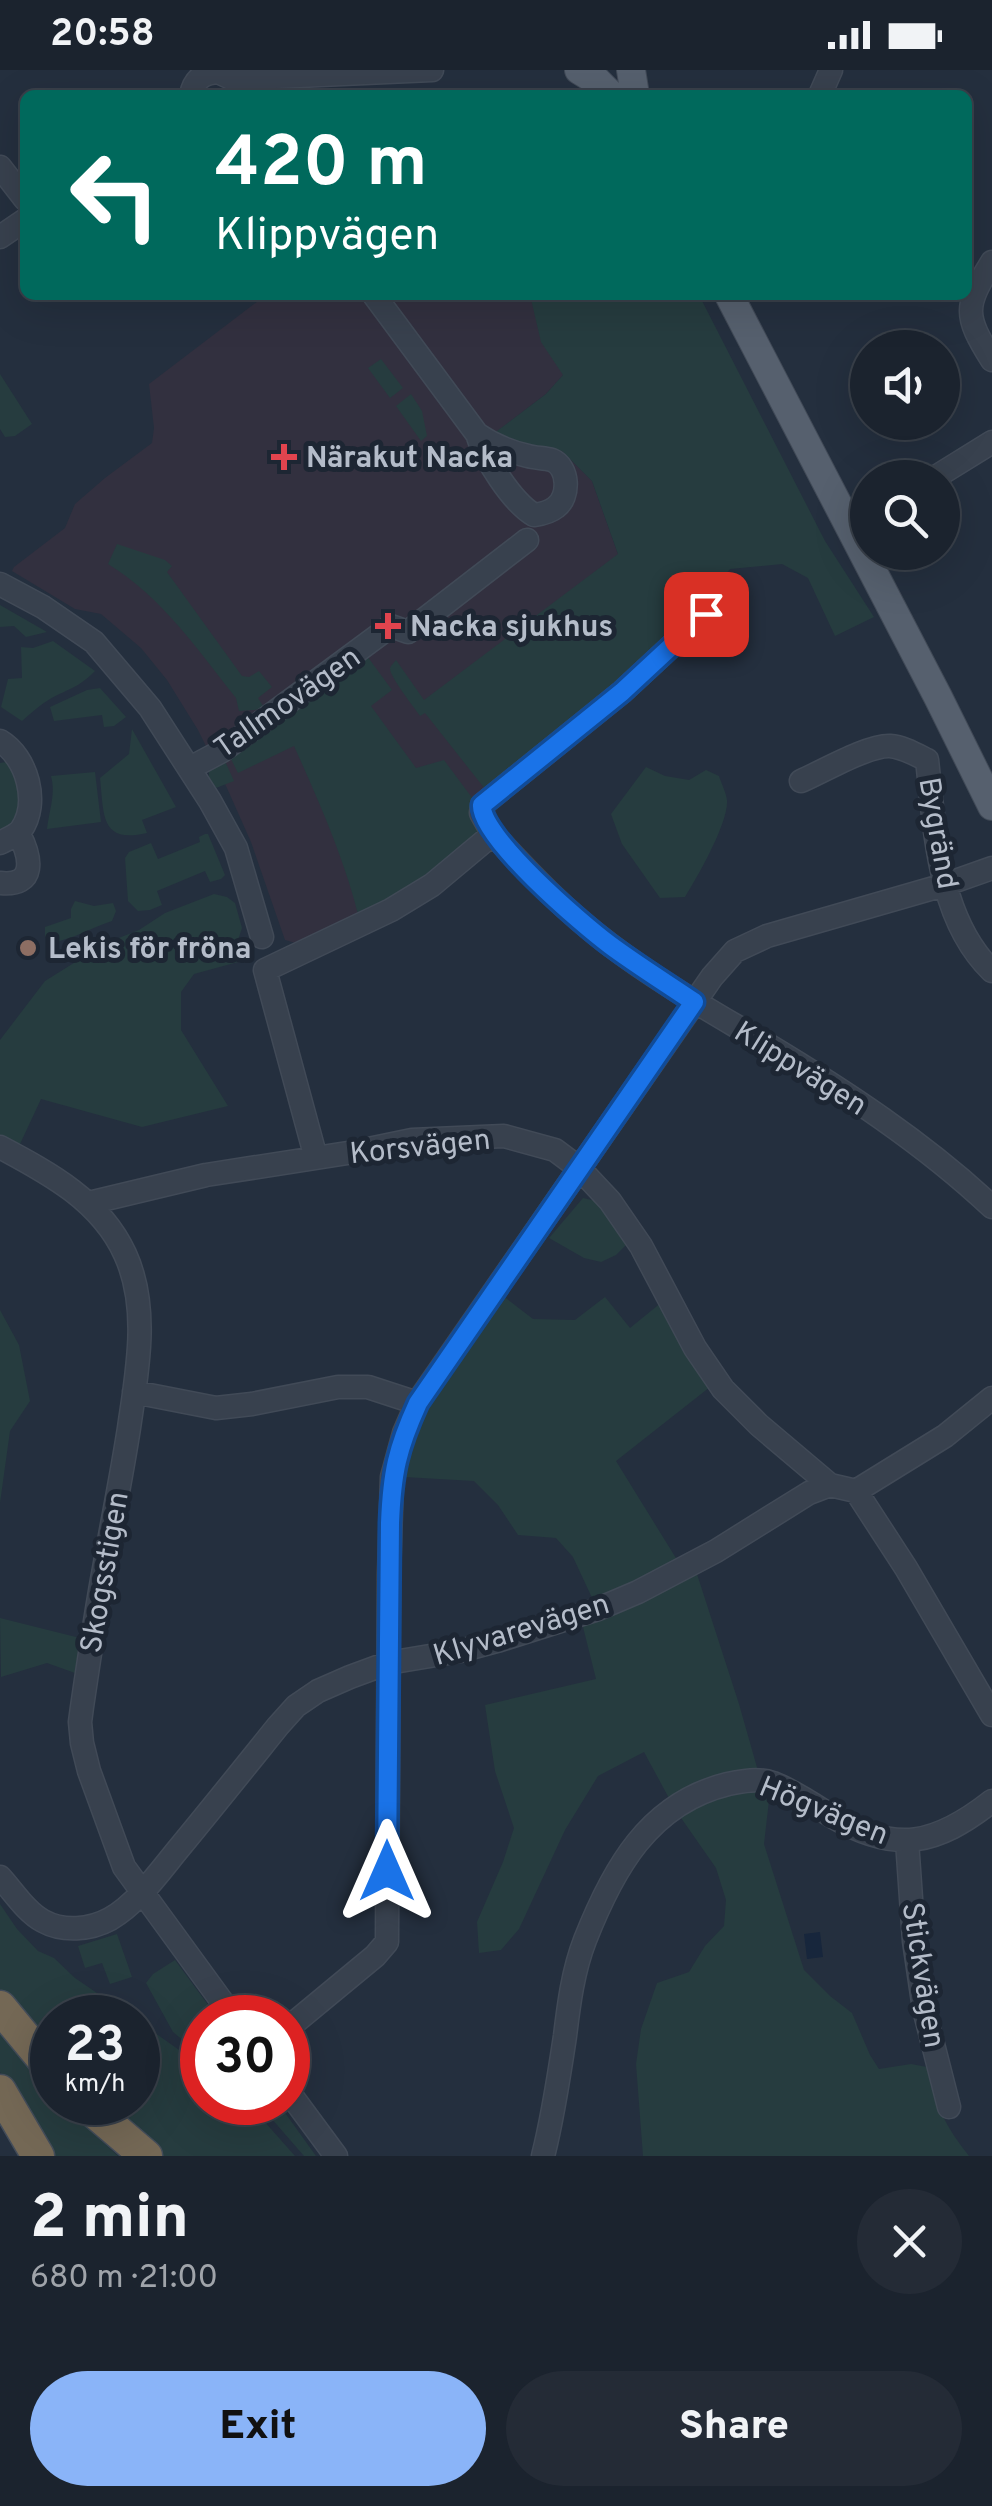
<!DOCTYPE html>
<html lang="en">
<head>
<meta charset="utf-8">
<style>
  body { margin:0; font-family:Overpass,sans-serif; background:#242b36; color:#f1f3f6; height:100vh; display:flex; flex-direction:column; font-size:38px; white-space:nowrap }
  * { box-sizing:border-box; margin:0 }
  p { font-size:32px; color:#a0a4aa }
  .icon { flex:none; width:55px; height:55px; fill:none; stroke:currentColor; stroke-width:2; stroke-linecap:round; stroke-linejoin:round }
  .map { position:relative; height:2086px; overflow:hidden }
  .side { display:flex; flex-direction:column; background:#1b232e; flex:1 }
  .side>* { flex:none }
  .banner { position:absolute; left:20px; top:20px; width:952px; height:210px; border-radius:15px; box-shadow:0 10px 40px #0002,0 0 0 2px #39404a; background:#00695c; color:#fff; overflow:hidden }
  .controls { position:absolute; left:850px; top:260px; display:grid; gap:20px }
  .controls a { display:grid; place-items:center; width:110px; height:110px; border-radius:50%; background:#1b232e; box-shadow:0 10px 40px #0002,0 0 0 2px #39404a; font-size:50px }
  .speed { position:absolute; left:30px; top:1925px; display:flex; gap:20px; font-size:50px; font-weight:700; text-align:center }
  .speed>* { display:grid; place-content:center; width:130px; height:130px; border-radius:50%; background:#1b232e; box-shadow:0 10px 40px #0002,0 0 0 2px #39404a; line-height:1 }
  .speed small { font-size:25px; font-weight:400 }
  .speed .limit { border:15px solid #d22; background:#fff; color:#111 }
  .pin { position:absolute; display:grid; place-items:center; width:85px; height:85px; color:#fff; margin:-42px; border-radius:20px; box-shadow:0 5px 15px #0006 }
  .me { position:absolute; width:110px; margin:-55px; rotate:0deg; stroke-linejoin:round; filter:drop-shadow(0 0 8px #0008) }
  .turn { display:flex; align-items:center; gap:35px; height:210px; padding:0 30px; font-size:45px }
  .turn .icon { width:130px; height:130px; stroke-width:2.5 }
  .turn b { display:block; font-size:70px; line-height:85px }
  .round { display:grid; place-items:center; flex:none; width:105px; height:105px; border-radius:52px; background:#242b36 }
  .overview { display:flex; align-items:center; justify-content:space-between; height:170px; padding:0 30px }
  h1 { font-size:60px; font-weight:800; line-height:75px }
  .action { display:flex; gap:20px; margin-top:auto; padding:20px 30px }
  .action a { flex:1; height:115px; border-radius:60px; background:#8ab4f8; color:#111; font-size:40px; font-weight:800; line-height:115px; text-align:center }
  .action a+a { background:#242b36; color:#f1f3f6 }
  .status { display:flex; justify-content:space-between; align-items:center; height:70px; padding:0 50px; background:#1b232e; direction:ltr }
  .status svg { height:28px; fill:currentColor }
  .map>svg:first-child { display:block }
</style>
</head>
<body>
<div class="status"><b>20:58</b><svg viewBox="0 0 49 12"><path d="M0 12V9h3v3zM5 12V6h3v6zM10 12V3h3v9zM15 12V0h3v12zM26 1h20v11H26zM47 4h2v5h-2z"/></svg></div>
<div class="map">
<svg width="992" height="2086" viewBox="0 0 992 2086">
  <rect width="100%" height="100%" fill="#242f3e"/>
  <path fill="#32303f" d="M 266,225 L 555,225 L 563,305 L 546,324 L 495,363 L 525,374 L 562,381 L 592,411 L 618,484 L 668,568 L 399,830 L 299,874 L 285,870 L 251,772 L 227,718 L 198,660 L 167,610 L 141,578 L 101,544 L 75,539 L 12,501 L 14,497 L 65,458 L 75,434 L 105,408 L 152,373 L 154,358 L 149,314 Z"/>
  <path fill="#263c3f" d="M 530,225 L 699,225 L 825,471 L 874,547 L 835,566 L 808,508 L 782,494 L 730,499 L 668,568 L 485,719 L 425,643 L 420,646 C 414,637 389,606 390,598 C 391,595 394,593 396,590 L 424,630 L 618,484 L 592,411 L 562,381 L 525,374 L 493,364 L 546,324 L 563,305 L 541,272 Z
    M 381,289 L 403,318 L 390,328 L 368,298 Z
    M 0,304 L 32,354 L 15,366 L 5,367 L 0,359 Z
    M 411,324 L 422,341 L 427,366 L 421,371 L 396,336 Z
    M 117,474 L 165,490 L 172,496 L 167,502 L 242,606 L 249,607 L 259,601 L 272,617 L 258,628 L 265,639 L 239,641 L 236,628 C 197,579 162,527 108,494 Z
    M 0,535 L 47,562 L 26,567 L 14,556 L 0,557 Z
    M 53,571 L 95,601 C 78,618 70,618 50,629 C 40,635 31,643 22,651 L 1,637 L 8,609 L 22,608 L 21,577 L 33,578 Z
    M 367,586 L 392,620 L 371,636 L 416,698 L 444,690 L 473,729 L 480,765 L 462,785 L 360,852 C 345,790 320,734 294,676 L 238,703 L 229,685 Z
    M 100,618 L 126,647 L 114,656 L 104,657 L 102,645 L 54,651 L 50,637 L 87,620 Z
    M 132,659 L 176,737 L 142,750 L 147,763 C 100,774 104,745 100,708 L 129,684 Z
    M 225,691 L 234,711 L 216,718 L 209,708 L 209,701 Z
    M 6,692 C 25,714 25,746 0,763 L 0,693 Z
    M 646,697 L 665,706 L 689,710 L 706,700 L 719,706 C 721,713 726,722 727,730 C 729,752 697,808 685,827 L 660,828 L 622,774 L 611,744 Z
    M 95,702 L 101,752 L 47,759 C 49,741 56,724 51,706 Z
    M 205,764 L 208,764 L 225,805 L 221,809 L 210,812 L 205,801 L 157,821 L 162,835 L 150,840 L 138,841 L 128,831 L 125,788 L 129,782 L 151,773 L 158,789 L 200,772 L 199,767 Z
    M 214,824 L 227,827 L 235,833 L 242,858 L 239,867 L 241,879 L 249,889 L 194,904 L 181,922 L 181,960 L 228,1036 L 142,1057 L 41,1029 L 20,1074 L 0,1065 L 0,970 L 45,911 L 106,873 L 139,860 L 165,843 Z
    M 75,831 L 94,836 L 113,833 L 116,841 L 112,851 C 91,858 73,869 51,873 L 45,866 L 45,857 L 71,848 L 71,839 Z
    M 583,1128 L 596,1131 L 628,1173 L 616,1185 L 601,1192 L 584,1188 L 549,1168 Z
    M 502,1225 L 533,1249 L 575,1250 L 605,1227 L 630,1258 L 662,1232 L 710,1317 L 616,1391 L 679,1493 L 594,1532 L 573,1487 L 556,1468 L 518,1465 L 498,1435 L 474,1411 L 404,1407 L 412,1360 Z
    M 0,1240 L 19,1275 L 30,1331 L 10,1361 L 0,1433 Z
    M 696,1501 L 739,1634 L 758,1701 L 670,1730 L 644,1682 L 598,1706 L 565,1760 L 519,1859 L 501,1880 L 479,1883 L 477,1852 L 503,1792 L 514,1758 L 495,1701 L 485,1635 L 596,1609 L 582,1553 Z
    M 0,1548 L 80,1568 L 75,1603 L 47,1593 L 1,1607 Z
    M 751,1717 L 770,1722 L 764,1774 L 804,1900 L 830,1926 L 852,1943 L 870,1985 L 879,1999 L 911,1994 L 927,1997 C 933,2032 947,2059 969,2086 L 643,2086 L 636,1994 L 641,1959 L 657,1913 L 689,1902 L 705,1876 L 724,1856 L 726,1830 L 716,1798 L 679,1745 L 719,1725 Z
    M 0,1834 L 17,1859 L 38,1881 L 54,1888 L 75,1908 L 132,1947 L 52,1948 L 52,1983 L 0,1919 Z
    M 117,1864 L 132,1907 L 110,1914 L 102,1893 L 85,1898 L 78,1876 Z
    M 175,1890 L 217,1947 L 202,1948 L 202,1986 L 173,1962 L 146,1913 L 153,1904 Z
    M 138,1951 L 202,1996 L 202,2032 L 248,2033 L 295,2086 L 163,2086 L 100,2033 L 138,2032 Z
    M 0,1959 L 52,2023 L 52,2032 L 61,2033 L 118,2086 L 51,2086 L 0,2002 Z
    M 258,2033 L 278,2033 L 316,2086 L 304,2086 Z"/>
  <path fill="#17263c" d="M 820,1862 L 823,1887 L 807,1889 L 804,1864 Z"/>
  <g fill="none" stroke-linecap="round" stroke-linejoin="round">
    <g stroke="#414a57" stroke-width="25">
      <path id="minor" d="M 233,9 L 432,0
        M 191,25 C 194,10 202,3 218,2 L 233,9 L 240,25
        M 820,25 L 831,0
        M 0,97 L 25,129
        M 0,167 L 25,150
        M 992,192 C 964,237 964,245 992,290
        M 374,225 L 477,364 C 484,388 512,432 534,445 C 542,444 550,442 556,437 C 570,427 569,397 552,390 C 545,388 535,388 528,386 C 510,382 493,375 477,364
        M 934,408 L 992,372
        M 849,455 L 868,447
        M 0,514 L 43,537 L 94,572 L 150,638 L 210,731 L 236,778 L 262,867
        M 0,671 C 27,687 40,733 21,760 C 16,766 7,769 0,773
        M 190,698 L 222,681 L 391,556 L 408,562 L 527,470
        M 801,711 C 822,702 868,675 890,676 C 903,677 915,684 927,690 C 935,760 938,849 992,901
        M 493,764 L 481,743 L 482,735 L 622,622 L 706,544 L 731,534
        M 0,813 C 37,817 31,787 19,764
        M 0,1077 C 49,1103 101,1131 125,1184 C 150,1238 137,1302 129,1358 C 122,1403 113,1448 105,1493 C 96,1541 89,1589 82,1637 L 80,1652 L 82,1673 L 89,1701 L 124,1797 L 234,1948
        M 316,1088 L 265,900 L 391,840 L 432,815 L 493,764 C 529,803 566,842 609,874 C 657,911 711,941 763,972 C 843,1020 924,1073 992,1137
        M 89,1133 L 206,1105 L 354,1082 L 412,1070 L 504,1066 L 555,1080 L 579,1098 L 610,1131 L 641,1176 L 695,1278 L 723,1319 L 759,1355 L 830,1415
        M 134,1322 L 216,1338 L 252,1334 L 338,1317 L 368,1317 L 417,1333
        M 856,1421 L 906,1498 L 992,1645
        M 907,1771 L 914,1871 L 924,1939 L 949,2037
        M 0,1807 C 13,1821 26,1842 43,1851 C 63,1862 90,1860 110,1849 C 138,1833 160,1801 180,1777 C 213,1737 245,1697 278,1656 L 296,1636 L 318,1621 L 350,1607 L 388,1593 L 460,1581 L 497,1571 L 598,1539 L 638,1522 L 716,1481 L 809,1423 L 830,1415 L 856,1421 L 945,1366 L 992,1328
        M 288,1958 L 375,1886 L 387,1872 L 389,1505 L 392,1407 L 404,1363 L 417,1333 L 712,907 L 735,881 L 767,866 L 944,815 L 992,798
        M 288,2021 L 336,2086
        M 543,2086 C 553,2047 559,2006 565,1966 C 569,1933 573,1901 585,1870 C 613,1799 649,1733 728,1714 C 743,1711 758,1708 773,1713 C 794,1721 814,1735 833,1747 C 896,1784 936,1775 992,1731"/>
    </g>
    <g stroke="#414a57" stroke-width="30">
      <path id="major" d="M 579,0 L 597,11 L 611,25
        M 631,0 L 635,25
        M 729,225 L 938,627 L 992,736"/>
    </g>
    <g stroke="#434c59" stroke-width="35">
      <path id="highway" d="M 0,1937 L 52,2000
        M 0,2021 L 38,2086
        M 83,2032 L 146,2086"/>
    </g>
    <use href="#minor" stroke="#38414e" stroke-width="22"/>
    <use href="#major" stroke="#56606e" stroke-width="28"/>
    <use href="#highway" stroke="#746855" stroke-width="32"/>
  </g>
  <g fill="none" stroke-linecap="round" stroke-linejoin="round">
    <g stroke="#114b97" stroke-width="25">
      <path id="route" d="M 387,1801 L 390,1453 C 392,1403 397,1379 418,1333 L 694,932 C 666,913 637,895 610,875 C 583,855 479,766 482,735 L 622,622 L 706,544"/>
    </g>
    <use href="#route" stroke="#1a73e8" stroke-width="18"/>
  </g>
  <g fill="#e0444e" stroke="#1d2633" stroke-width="4">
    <path d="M279 372h10v10h10v10h-10v10h-10v-10h-10v-10h10z"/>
    <path d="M383 541h10v10h10v10h-10v10h-10v-10h-10v-10h10z"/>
  </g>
  <circle fill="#8d6e63" stroke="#1d2633" stroke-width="4" cx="28" cy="878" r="10"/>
  <g text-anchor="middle" stroke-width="10" stroke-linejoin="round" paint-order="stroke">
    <g font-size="30" font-weight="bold" fill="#b4bcc9" stroke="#1d2633" text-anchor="start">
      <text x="306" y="397">Närakut Nacka</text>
      <text x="410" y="566">Nacka sjukhus</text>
      <text x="48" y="888">Lekis för fröna</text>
    </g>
    <g font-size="30" fill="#b4bcc9" stroke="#1d2633">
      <text transform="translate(287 632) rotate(-35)" y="10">Tallmovägen</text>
      <text transform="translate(939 763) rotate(80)" y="10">Bygränd</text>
      <text transform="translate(801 998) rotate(32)" y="10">Klippvägen</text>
      <text transform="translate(420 1076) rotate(-6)" y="10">Korsvägen</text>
      <text transform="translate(104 1502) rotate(-80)" y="10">Skogsstigen</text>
      <text transform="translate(521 1559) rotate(-17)" y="10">Klyvarevägen</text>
      <text transform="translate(824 1740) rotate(22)" y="10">Högvägen</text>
      <text transform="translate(924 1905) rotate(81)" y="10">Stickvägen</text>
    </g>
  </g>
</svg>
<div class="controls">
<a><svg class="icon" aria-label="sound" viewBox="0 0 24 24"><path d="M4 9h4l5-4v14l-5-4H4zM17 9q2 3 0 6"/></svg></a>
<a><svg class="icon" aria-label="search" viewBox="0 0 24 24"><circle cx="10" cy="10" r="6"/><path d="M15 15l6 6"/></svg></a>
</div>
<div class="speed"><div>23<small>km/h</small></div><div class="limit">30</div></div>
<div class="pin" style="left:706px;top:544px;background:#d93025"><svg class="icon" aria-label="arrive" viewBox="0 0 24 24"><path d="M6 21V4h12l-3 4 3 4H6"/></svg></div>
<svg class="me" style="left:387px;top:1801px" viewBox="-20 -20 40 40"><path d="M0-17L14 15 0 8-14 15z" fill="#1a73e8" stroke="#fff" stroke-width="4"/></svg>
<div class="banner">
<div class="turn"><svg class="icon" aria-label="left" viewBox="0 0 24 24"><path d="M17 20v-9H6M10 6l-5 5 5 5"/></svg><div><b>420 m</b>Klippvägen</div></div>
</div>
</div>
<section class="side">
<div class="overview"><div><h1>2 min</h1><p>680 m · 21:00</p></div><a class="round"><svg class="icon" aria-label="close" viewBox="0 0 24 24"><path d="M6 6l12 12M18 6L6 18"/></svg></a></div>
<div class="action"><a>Exit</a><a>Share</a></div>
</section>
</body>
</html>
